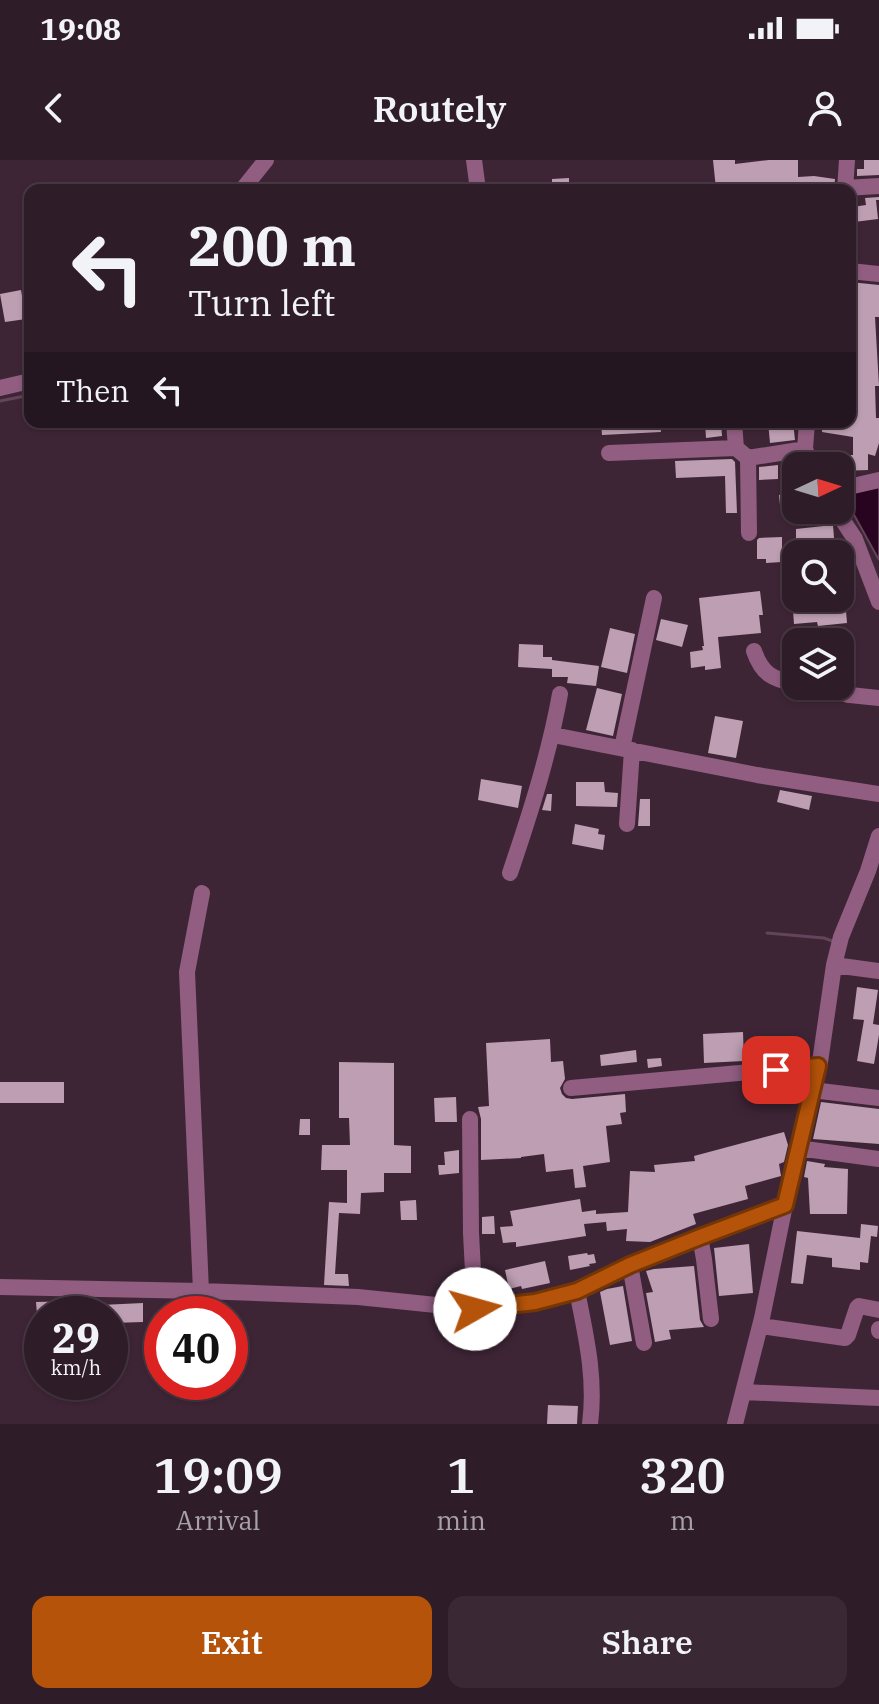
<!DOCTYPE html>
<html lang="en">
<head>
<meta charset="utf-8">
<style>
  body { margin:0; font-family:"IBM Plex Serif",serif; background:#3a2934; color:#f1f3f6; height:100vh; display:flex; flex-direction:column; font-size:30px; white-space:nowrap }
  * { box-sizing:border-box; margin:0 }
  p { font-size:26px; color:#a7a1a8 }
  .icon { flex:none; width:44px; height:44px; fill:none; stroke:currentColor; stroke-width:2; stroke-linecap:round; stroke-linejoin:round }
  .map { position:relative; height:1264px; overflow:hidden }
  .drawer { display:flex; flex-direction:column; background:#2e1c28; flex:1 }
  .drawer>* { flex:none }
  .top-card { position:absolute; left:24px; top:24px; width:832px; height:244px; border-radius:16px; box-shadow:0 2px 6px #0004,0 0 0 2px #493a45; background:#2e1c28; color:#f1f3f6; overflow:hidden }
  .needle { width:52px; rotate:86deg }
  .tools { position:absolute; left:782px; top:292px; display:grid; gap:16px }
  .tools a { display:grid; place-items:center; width:72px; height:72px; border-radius:16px; background:#2e1c28; box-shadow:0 2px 6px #0004,0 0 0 2px #493a45; font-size:40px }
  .speed { position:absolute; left:24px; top:1136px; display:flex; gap:16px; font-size:40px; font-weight:700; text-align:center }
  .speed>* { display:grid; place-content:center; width:104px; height:104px; border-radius:50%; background:#2e1c28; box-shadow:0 2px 6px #0004,0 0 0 2px #493a45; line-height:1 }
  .speed small { font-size:20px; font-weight:400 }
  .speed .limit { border:12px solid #d22; background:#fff; color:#111 }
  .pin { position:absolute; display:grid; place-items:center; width:68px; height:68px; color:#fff; margin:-34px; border-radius:16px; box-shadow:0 4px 12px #0006 }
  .me { position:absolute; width:88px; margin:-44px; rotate:83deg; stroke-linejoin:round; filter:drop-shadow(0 0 6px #0008) }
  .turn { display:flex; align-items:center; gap:28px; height:168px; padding:0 32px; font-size:36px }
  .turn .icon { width:104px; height:104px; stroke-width:2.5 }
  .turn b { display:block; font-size:56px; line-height:68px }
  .then { display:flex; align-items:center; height:76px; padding:0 32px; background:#0003; gap:16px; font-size:30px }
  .eta { display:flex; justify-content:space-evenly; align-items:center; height:136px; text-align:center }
  .eta b { font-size:48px; font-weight:600; line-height:56px }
  .cta { display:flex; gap:16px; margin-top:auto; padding:16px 32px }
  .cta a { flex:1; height:92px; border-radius:16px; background:#b45309; color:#fff; font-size:32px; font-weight:600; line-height:92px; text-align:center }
  .cta a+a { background:#3a2934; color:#f1f3f6 }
  .status { display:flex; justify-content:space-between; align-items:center; height:56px; padding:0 40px; background:#2e1c28; direction:ltr }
  .status svg { height:22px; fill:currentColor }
  header { display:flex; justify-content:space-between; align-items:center; height:104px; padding:0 32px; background:#2e1c28; font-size:36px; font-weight:600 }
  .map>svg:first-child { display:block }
</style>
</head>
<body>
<div class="status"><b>19:08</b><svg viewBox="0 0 49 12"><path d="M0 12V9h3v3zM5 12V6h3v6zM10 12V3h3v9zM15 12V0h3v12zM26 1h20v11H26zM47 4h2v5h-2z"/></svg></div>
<header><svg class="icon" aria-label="back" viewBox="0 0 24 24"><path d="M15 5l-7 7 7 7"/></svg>Routely<svg class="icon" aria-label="person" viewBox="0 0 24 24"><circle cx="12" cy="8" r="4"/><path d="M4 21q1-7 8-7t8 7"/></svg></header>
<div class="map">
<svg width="879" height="1264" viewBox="0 0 879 1264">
  <rect width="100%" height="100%" fill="#3e2536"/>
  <path fill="#290420" stroke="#63445b" stroke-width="2" d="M 879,326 L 879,400 L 842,333 Z"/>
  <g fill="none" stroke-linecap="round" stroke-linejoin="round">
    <path stroke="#63445b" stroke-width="3" d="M 0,241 L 30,235
      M 767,773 L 824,778 L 835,782"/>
  </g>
  <path fill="#bd9eb2" d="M 713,0 L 735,0 L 735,4 L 769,0 L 798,0 L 798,17 L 814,16 L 835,19 L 834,30 L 716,29 Z
    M 864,0 L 879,0 L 879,15 L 857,16 L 857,9 L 864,9 Z
    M 569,18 L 569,30 L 552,30 L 552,19 Z
    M 879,37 L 879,40 L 876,40 L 878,59 L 854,62 L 852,47 L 866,45 L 865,38 Z
    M 850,122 L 879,125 L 879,157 L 875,157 L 879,226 L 875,226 L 876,258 L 879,258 L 879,283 L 875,296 L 868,294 L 868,310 L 840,311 L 840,306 L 837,306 L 837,295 L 853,295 L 853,277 L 822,272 L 823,262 L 850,262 L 850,197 L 856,197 L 856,189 L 855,170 L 850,170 Z
    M 21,130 L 26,159 L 5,162 L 0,134 Z
    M 601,262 L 660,262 L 661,272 L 602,275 Z
    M 705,262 L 721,262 L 722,276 L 706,278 Z
    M 768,262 L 793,262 L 795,280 L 770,283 Z
    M 732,299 L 735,302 L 737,353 L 726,353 L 725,316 L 676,318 L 675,301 Z
    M 778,305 L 778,319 L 759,320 L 759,307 Z
    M 784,334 L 796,334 L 796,342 L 780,345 L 779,335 Z
    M 833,365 L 834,378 L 796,380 L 796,369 Z
    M 782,377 L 782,402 L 766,403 L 766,399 L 757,399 L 757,380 L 759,378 Z
    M 842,379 L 845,384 L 851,399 L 840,401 L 840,394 L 836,394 L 834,380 Z
    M 760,431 L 763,455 L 759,455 L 761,473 L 718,477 L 721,508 L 705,510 L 705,506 L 691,508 L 690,492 L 703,490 L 702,486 L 704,486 L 699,438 Z
    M 792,438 L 845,438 L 847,463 L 818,466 L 817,462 L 794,464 Z
    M 661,459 L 688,465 L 682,487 L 656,480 Z
    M 610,468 L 635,474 L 627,513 L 601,507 Z
    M 519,484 L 543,485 L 543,497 L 552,497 L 552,500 L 599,506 L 596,526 L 567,523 L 568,517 L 552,517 L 552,509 L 518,507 Z
    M 597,528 L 622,534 L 613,576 L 586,570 Z
    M 715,556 L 743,561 L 736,598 L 708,593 Z
    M 481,619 L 522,626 L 518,648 L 478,640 Z
    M 576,622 L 604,622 L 605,632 L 618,633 L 617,647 L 576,646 Z
    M 780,630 L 812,636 L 809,650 L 777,642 Z
    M 547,634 L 552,634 L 551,651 L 542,650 Z
    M 640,639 L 650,639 L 650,666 L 638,666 Z
    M 575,664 L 599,669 L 598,674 L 605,675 L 603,690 L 572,684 Z
    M 857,827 L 878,830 L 873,864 L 879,865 L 879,875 L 874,904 L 857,901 L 864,860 L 853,859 Z
    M 743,872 L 744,901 L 704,903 L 703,874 Z
    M 550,879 L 551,902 L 563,901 L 565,919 L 560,928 L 562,934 L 566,938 L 572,939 L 625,934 L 626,952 L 620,953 L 622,964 L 606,966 L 610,1002 L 583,1006 L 586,1027 L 575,1028 L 573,1009 L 546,1012 L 544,994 L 521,997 L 521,998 L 481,1000 L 481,959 L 478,947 L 489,946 L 486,883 Z
    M 636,890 L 637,902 L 601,906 L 600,895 Z
    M 661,898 L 662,906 L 648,908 L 647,899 Z
    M 339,902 L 394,903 L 394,985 L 411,986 L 411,1013 L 384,1013 L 384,1032 L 361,1033 L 360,1054 L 339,1053 L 335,1114 L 348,1114 L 349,1126 L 324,1125 L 329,1042 L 347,1043 L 347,1010 L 321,1010 L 322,985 L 350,985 L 349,958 L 339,958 Z
    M 0,922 L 64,922 L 64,943 L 0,943 Z
    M 456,937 L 457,962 L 435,962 L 434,938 Z
    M 821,942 L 879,949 L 879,984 L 813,979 Z
    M 300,959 L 310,959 L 310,975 L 299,975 Z
    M 784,972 L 788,985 L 784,1002 L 779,1004 L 781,1016 L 745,1026 L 748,1039 L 693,1054 L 696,1064 L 650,1082 L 626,1081 L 627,1069 L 607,1071 L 606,1062 L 584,1064 L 586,1076 L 516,1087 L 516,1082 L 503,1083 L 500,1067 L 513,1066 L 510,1051 L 580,1039 L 582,1052 L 596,1050 L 596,1054 L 628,1052 L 630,1011 L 655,1012 L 654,1005 L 695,1001 L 694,996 Z
    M 459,990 L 459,1013 L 439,1015 L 438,1005 L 445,1005 L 444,992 Z
    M 807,1001 L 825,1004 L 824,1007 L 848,1009 L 847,1054 L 810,1054 L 808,1018 L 804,1017 Z
    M 416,1040 L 417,1060 L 401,1060 L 400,1041 Z
    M 494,1056 L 495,1074 L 482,1074 L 482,1057 Z
    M 861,1064 L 878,1066 L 877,1077 L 871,1076 L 868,1103 L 860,1102 L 860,1110 L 832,1107 L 832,1098 L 807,1095 L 803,1124 L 791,1123 L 797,1071 L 860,1078 Z
    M 749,1084 L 753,1133 L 719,1136 L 714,1088 Z
    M 587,1093 L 588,1095 L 594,1094 L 596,1103 L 589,1104 L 590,1106 L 570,1110 L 568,1096 Z
    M 545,1101 L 550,1123 L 522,1129 L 521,1126 L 509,1129 L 505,1110 Z
    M 694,1106 L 700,1160 L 704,1167 L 669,1170 L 671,1179 L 655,1182 L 646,1133 L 653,1132 L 646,1111 L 654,1109 Z
    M 623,1126 L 632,1181 L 610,1185 L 600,1132 L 607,1129 Z
    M 80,1141 L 80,1145 L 101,1142 L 101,1145 L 143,1143 L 143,1162 L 112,1163 L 112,1154 L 37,1154 L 36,1142 Z
    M 548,1245 L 578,1246 L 577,1264 L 547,1264 Z"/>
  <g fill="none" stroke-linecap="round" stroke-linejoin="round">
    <path stroke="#915d81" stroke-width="16" d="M 474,0 L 478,30
      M 845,28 L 879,26
      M 242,30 L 266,0
      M 845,30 L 847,0
      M 850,111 L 879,114
      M 0,228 L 30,221
      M 734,262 L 736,288 L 748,298 L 805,289
      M 807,262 L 805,289 L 812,306
      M 609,293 L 736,288
      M 748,298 L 749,373
      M 840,329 L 879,320
      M 836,350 L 855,379 L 879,442
      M 840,475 L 848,535
      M 754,491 C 762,514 772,519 796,524
      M 804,526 L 850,535 L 879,538
      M 553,575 L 757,615 L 879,634
      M 622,588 L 654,438
      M 627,664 L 632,590
      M 510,713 C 530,654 549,595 560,534
      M 834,805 L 879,811
      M 571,928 L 818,906
      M 812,930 L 879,938
      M 470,959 L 471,1073 L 475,1149
      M 798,988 L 879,999
      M 700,1077 L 704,1099 L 711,1159
      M 630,1105 L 644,1183
      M 0,1127 L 201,1131 L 358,1137 L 475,1149 L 535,1142 L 577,1131 L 630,1105 L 785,1045 L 820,902 L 834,805 L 841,777 L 868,711 L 879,676
      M 201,1131 L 187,812 L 202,733
      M 577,1131 C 586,1176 596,1218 590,1264
      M 761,1166 L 845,1178 L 848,1175 L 857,1148 L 859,1146 L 879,1150
      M 879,1169 L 879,1171
      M 744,1232 L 879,1238
      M 735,1264 L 762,1158 L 785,1045"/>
  </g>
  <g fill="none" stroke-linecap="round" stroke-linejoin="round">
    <g stroke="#753606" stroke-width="20">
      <path id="route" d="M 475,1149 L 535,1142 L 577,1131 L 630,1105 L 700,1077 L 785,1045 L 818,906 L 776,910"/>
    </g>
    <use href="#route" stroke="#b45309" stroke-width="14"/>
  </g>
</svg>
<div class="tools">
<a><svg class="needle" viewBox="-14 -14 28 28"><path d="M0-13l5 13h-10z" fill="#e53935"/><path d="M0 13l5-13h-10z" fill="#a7a1a8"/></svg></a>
<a><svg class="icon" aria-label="search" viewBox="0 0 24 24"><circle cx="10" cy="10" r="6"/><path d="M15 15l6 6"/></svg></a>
<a><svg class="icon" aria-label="layers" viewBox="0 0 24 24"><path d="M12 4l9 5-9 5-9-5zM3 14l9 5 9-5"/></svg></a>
</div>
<div class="speed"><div>29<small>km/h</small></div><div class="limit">40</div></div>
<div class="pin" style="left:776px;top:910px;background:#d93025"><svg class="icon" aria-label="arrive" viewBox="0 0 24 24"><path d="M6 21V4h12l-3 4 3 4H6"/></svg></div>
<svg class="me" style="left:475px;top:1149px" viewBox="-20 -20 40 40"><circle r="19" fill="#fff"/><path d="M0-13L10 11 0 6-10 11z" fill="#b45309"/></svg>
<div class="top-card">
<div class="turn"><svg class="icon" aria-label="left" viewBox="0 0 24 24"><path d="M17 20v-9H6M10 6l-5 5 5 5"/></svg><div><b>200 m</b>Turn left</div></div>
<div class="then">Then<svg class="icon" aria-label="left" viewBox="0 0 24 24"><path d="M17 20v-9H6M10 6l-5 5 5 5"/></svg></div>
</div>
</div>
<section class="drawer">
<div class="eta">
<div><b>19:09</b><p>Arrival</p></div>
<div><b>1</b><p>min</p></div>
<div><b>320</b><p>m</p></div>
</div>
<div class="cta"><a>Exit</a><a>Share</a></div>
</section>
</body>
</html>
